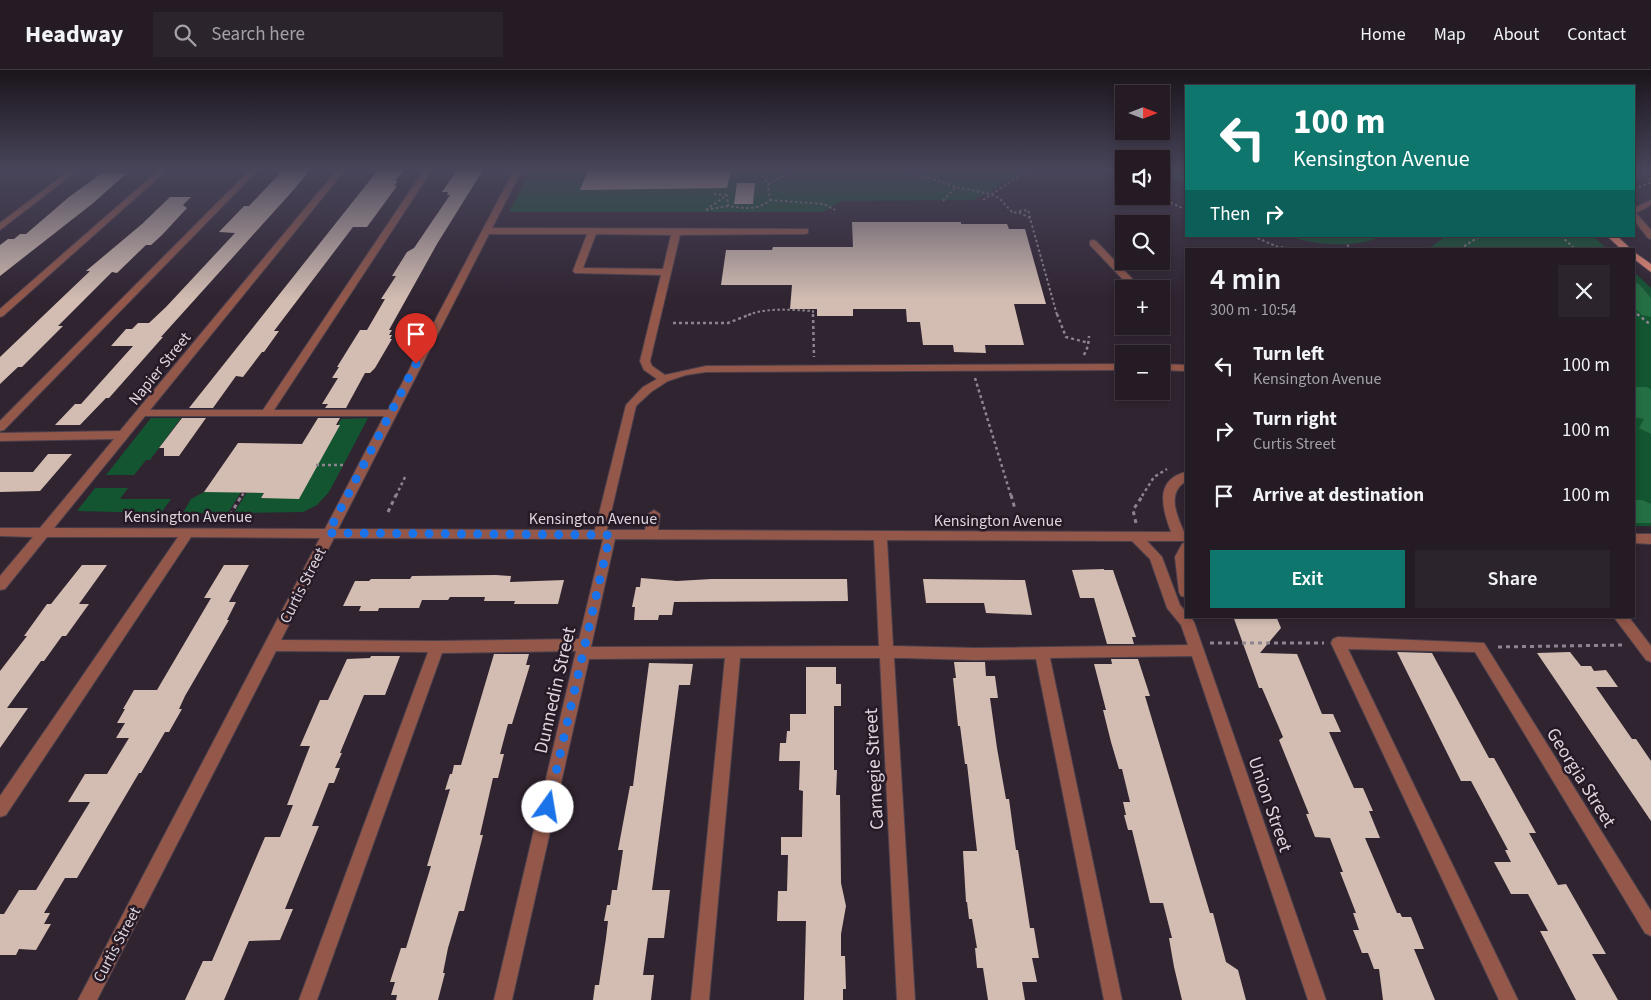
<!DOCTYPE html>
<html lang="en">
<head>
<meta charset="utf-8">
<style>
  body { margin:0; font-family:"Source Sans 3",sans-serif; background:#2c242d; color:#f1f3f6; height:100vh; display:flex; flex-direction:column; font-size:19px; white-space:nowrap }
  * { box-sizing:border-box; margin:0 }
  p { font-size:16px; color:#a3a1a7 }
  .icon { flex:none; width:28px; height:28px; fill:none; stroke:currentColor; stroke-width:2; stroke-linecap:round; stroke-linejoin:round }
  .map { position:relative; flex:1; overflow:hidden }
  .details { position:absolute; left:1185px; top:178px; width:450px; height:370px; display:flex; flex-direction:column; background:#241b25; border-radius:0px; box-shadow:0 2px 8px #0003,0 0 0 1px #413942 }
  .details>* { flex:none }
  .guide { position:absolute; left:1185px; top:15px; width:450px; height:152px; border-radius:0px; box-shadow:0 2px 8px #0003,0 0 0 1px #413942; background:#0f766e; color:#fff; overflow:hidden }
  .needle { width:32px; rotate:90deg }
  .controls { position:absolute; left:1115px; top:15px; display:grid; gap:10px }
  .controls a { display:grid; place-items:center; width:55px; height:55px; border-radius:0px; background:#241b25; box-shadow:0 2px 8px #0003,0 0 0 1px #413942; font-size:25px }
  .pin { position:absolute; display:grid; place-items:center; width:42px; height:42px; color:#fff; margin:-51px -21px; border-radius:50% 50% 50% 0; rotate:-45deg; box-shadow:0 0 5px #0007 }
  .pin .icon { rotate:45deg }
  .me { position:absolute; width:55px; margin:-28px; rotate:13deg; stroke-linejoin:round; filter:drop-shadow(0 0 4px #0008) }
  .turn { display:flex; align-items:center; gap:18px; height:105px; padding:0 25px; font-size:22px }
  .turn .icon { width:65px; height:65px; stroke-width:2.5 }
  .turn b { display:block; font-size:35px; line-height:42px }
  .then { display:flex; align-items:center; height:48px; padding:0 25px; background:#0003; gap:10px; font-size:19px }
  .round { display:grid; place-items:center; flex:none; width:52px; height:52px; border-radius:0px; background:#2c242d }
  .overview { display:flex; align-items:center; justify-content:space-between; height:85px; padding:0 25px }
  h1 { font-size:30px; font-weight:600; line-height:38px }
  .cta { display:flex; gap:10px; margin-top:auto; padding:10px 25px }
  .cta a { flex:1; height:58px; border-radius:0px; background:#0f766e; color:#fff; font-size:20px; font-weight:600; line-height:58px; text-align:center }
  .cta a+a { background:#2c242d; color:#f1f3f6 }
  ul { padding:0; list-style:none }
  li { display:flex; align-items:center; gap:15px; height:65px; padding:0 25px }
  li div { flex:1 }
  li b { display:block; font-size:19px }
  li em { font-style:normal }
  header { display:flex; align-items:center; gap:30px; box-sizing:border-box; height:70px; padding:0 25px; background:#241b25; border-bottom:1px solid #413942 }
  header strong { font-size:24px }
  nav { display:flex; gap:28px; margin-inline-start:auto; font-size:18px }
  .search { width:350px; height:45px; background:#2c242d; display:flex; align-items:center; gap:12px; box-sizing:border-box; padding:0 18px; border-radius:0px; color:#a3a1a7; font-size:19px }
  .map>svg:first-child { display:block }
</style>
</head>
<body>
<header>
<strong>Headway</strong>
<div class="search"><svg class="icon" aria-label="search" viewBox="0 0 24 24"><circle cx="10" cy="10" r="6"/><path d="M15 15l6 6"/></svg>Search here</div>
<nav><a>Home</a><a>Map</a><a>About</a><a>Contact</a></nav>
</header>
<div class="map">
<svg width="1651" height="930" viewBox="0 0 1651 930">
  <rect width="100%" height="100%" fill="#302431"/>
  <path fill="#135531" d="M 531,100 L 1029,100 L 974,130 L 842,131 L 823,142 L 509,142 Z
    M 1161,100 L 1186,100 L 1186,114 L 1161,103 Z
    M 1286,166 L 1383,166 C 1353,179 1317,175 1286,166 Z
    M 1446,166 L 1593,166 L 1607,179 L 1428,179 Z
    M 1634,202 L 1651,218 L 1651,456 L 1634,456 Z
    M 151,348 L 181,348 L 150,390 L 146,390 L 134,405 L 106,405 Z
    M 368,348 L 329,422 L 317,435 L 303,442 L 234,443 L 247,422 L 264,423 L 261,428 L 299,428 L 341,349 Z
    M 95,418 L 128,418 L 120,429 L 171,429 L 161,443 L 77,441 Z
    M 204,422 L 241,422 L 228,443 L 183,443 L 191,429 Z"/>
  <path fill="#256f44" d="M 1634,211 L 1640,215 L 1651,228 L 1651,247 L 1642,245 L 1634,238 L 1635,231 Z
    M 1634,317 L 1647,317 L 1651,320 L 1651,364 L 1639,358 L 1644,349 L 1634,347 Z
    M 1634,430 L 1642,430 L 1651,434 L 1651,453 L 1634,453 Z"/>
  <path fill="#d3bdb2" d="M 283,100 L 309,100 L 306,103 L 308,103 L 289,125 L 161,267 L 163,267 L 109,328 L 106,328 L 80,355 L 55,355 L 75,334 L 81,334 L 133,276 L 111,276 L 126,259 L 132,259 L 138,253 L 149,253 L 166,237 L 235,163 L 219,162 L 244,136 L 249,136 Z
    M 378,100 L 404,100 L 395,111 L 398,111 L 394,116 L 397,116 L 367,157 L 353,157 L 274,261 L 279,261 L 264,282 L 262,282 L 243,307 L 236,306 L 213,338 L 189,338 Z
    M 457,100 L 483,100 L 437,174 L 389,260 L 392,260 L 389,265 L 392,265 L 390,269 L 392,269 L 375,298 L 370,303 L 365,303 L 346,338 L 325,338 L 328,334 L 322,334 L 338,308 L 332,308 L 339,297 L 337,297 L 360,260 L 367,260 L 385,229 L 381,229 L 396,206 L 392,206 L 407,182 L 414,178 L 450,125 L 447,125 L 448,122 L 442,122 Z
    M 588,100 L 731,100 L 727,118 L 580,120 Z
    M 102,103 L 127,103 L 92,134 L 0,206 L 0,175 L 8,169 L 14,169 L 20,164 L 26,164 L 69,127 Z
    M 737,113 L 755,113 L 753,134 L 734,134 Z
    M 170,127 L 191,127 L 183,135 L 187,138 L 162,165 L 151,175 L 146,175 L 117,203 L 112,202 L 58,256 L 63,256 L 22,297 L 18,297 L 0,314 L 0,287 L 90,201 L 86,201 L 142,154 Z
    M 852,152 L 961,152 L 961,154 L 1007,154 L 1009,159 L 1025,159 L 1046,234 L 1014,234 L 1024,275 L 985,275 L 986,283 L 954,282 L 953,275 L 923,275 L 920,252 L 907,252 L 906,239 L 853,239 L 853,246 L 817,246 L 817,239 L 790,239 L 792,215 L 721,215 L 726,180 L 772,180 L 773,177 L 853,177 Z
    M 182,348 L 206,348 L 179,386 L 164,386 L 164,378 L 159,378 Z
    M 318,348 L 340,348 L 336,355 L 340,355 L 299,429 L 261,428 L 264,423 L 204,422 L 238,373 L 302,374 Z
    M 48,384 L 72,384 L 40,421 L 0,422 L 0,402 L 33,402 Z
    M 82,495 L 107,495 L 79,534 L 89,534 L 66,566 L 62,566 L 44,591 L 41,591 L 7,638 L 28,638 L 0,678 L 0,601 L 27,566 L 24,566 L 47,534 L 51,534 Z
    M 224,495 L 249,495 L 229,532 L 236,532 L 227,550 L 229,550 L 185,626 L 179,639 L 182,639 L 169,662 L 165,662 L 141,703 L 139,703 L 77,808 L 65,808 L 44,843 L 50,843 L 44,854 L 51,854 L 36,880 L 19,879 L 16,885 L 0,885 L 0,844 L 4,844 L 19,820 L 36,820 L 90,732 L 68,732 L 85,704 L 107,704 L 129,668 L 116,668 L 125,653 L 117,653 L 125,639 L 123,639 L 134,620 L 157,620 L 211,528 L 204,528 Z
    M 1104,499 L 1104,500 L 1113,500 L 1116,509 L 1136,567 L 1132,567 L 1134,574 L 1107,574 L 1094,528 L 1080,528 L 1072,500 Z
    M 496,505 L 511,506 L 510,512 L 564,510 L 558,534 L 514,534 L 515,531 L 484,531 L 485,527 L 450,527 L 448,530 L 422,530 L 419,538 L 379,538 L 378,541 L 359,541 L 361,536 L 343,536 L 355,511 L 369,511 L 371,509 L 410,509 L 412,506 Z
    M 641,508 L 677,511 L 711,509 L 847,509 L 848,531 L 674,532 L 672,545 L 659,545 L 658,550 L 634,550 L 635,537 L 632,537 L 636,517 L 640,517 Z
    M 923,509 L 1025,510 L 1032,545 L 986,543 L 984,533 L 926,533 Z
    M 1233,546 L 1276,546 L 1281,558 L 1260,583 L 1297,584 L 1322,644 L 1333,644 L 1341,662 L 1329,662 L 1354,718 L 1363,718 L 1373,741 L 1369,741 L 1380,768 L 1365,768 L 1397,843 L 1400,843 L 1402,847 L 1411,847 L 1424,879 L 1414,879 L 1435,930 L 1383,930 L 1379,899 L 1374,899 L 1368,883 L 1362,883 L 1353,860 L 1359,860 L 1353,843 L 1356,843 L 1340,802 L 1343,802 L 1330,768 L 1315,767 L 1306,744 L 1309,744 L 1279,670 L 1283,667 L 1262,618 L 1259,618 Z
    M 1397,582 L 1432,583 L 1489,688 L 1494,688 L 1536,763 L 1529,763 L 1558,815 L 1566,814 L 1606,884 L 1592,884 L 1618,930 L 1576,930 L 1540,861 L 1548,861 L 1528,824 L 1511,824 L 1494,792 L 1511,792 L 1505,780 L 1508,780 L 1471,711 L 1461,711 Z
    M 1570,582 L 1581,596 L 1591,596 L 1594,601 L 1606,600 L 1618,617 L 1596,617 L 1632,669 L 1636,669 L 1651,691 L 1651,751 L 1537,583 Z
    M 494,584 L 529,584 L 526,595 L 530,595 L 512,654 L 508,654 L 500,684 L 504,684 L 498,708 L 493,708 L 480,765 L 483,765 L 464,841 L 459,841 L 448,878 L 443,903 L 445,903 L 438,930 L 396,930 L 397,925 L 391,925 L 395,912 L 390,912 L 401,878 L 406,878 L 431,796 L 427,796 L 450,719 L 445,720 L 450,704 L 452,704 L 454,695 L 461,695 Z
    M 371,586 L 400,586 L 385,625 L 364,625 L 340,683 L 342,683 L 335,698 L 340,698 L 334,713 L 329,713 L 312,756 L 319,756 L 285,839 L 293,839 L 280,870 L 249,871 L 224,930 L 185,930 L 203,891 L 212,891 L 265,767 L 280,767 L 293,735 L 287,735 L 310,676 L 300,676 L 320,630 L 328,630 L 347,589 L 370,588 Z
    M 1111,589 L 1138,589 L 1150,626 L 1145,626 L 1210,843 L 1213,843 L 1226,892 L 1238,900 L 1246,930 L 1182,930 L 1174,897 L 1169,868 L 1172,868 L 1163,833 L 1150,833 L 1132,760 L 1128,760 L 1124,745 L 1126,745 L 1123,732 L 1130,732 L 1122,699 L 1119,699 L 1111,672 L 1103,640 L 1106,640 L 1094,594 L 1112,594 Z
    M 954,592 L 985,592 L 986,606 L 995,606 L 998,628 L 990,628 L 997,678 L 1006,729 L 1009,729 L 1016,780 L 1018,780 L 1030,858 L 1034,858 L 1039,888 L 1032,888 L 1037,912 L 1022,912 L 1025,930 L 988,930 L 983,898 L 977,898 L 975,878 L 977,878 L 972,849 L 969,849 L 967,832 L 966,832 L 963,781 L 977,781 L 967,694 L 965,694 L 960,656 L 958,656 L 953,608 L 956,608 Z
    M 649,593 L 693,594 L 690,615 L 679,615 L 652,820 L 670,820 L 664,868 L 648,868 L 643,905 L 654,905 L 651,930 L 593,930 L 595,915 L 599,915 L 606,868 L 608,851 L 604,851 L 607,835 L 610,835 L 612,820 L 617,820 L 623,780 L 618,780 L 630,716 L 633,716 Z
    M 806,597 L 836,597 L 836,614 L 841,614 L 841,636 L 834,636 L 834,700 L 837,700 L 836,725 L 840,725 L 841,813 L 846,836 L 841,864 L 841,886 L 845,886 L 846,919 L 843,919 L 843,930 L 804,930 L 806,851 L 777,851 L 778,821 L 787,821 L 788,785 L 781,785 L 781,767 L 802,767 L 803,721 L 799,720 L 800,691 L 779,691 L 780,673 L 786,673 L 787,661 L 790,661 L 790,644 L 806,644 Z"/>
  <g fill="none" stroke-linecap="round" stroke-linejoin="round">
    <g stroke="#4c404d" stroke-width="2">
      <path id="minor" d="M 70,100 L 78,100 L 0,160 L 0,153 Z
        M 159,100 L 167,100 L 3,246 L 0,247 L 0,239 Z
        M 250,100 L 258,100 L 4,360 L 0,361 L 0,351 Z
        M 337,100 L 345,100 L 150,340 L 263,340 L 424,100 L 432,100 L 274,340 L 388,340 L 514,100 L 522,100 L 492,158 L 808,159 L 808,163 L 805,164 L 680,165 L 650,291 L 652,296 L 665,305 L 706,296 L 1124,294 L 1124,300 L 706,302 L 686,305 L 668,311 L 651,322 L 636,336 L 607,460 L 645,460 L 648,444 L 654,440 L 660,444 L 658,460 L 1171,462 C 1163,440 1153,410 1186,402 L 1186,411 C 1166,424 1177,445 1184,462 L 1186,463 L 1186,471 L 1147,471 L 1162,487 L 1180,535 L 1186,542 L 1186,546 L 1190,546 L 1194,552 L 1326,930 L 1308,930 L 1192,586 L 1050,588 L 1122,930 L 1104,930 L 1036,589 L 975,590 L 904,588 L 894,588 L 915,930 L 897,930 L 880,588 L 740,588 L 709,930 L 691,930 L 725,588 L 589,589 L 512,930 L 494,930 L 576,581 L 442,583 L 317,930 L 299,930 L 428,582 L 276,581 L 97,930 L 78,930 L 320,468 L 191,467 L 6,745 L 0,747 L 0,726 L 178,467 L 47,467 L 5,519 L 0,520 L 0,506 L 33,467 L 0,466 L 0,458 L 40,458 L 114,369 L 0,371 L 0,363 L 120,361 ZM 489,164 L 587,164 L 573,201 L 575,203 L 661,205 L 640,291 L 644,300 L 657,309 L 643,317 L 626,335 L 595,460 L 338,459 ZM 596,164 L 671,165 L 663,199 L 583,198 ZM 145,346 L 384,346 L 325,459 L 54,458 ZM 334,468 L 603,469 L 579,569 L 437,571 L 281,570 ZM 615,469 L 874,470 L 879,576 L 591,577 ZM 887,470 L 1132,471 L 1150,489 L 1167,538 L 1181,555 L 1188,575 L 975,578 L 893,576 Z
        M 1651,130 L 1651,135 L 1636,143 L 1651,160 L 1651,169 L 1648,168 L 1634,150 L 1634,138 Z
        M 1093,170 L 1096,171 L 1142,219 L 1132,219 L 1090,175 L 1090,171 Z
        M 1161,226 L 1165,227 L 1165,231 L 1161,232 Z
        M 1161,294 L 1186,295 L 1186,301 L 1161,300 Z
        M 1634,464 L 1651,464 L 1651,474 L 1634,473 Z
        M 1186,472 L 1186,527 L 1181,526 L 1179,522 L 1175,487 L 1182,474 Z
        M 1613,546 L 1628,546 L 1651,576 L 1651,592 L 1646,590 Z
        M 1338,567 L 1484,573 L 1651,841 L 1651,866 L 1645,863 L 1475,582 L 1348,579 L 1518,930 L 1499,930 L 1331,573 L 1333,569 Z"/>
    </g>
    <g stroke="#4c404d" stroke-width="2">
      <path id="major" d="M 1607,166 L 1617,166 L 1631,179 L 1621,179 Z
        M 1634,182 L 1651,194 L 1651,202 L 1634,189 Z"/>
    </g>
    <path stroke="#8e848f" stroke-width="2" stroke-dasharray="2.5 2.5" stroke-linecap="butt" d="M 905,100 L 956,117 L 990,124 L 999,128 L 1013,143 L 1018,142 L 1030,148 L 1057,245
      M 1116,100 L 1124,105
      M 1634,107 L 1651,104
      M 768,114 L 795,100
      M 1634,119 L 1651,112 L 1649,106
      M 714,124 L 727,125
      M 1157,126 L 1186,140
      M 770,130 L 824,134 L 835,140
      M 983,130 L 1028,100
      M 943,131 L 956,117
      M 706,140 L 727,125 L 728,136 C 743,138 758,141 770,130 L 768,114 L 759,100
      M 706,140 L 728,136
      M 1019,141 L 1028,140 L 1030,147
      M 1253,166 L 1278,177 L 1298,179
      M 1561,166 L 1575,179
      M 1347,175 L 1352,179
      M 1460,179 L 1480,166
      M 1634,242 L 1638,245
      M 748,245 C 769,237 791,240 813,241 L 813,245"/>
    <path stroke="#8e848f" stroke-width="2.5" stroke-dasharray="3 3" stroke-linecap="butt" d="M 813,244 L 814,287
      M 1057,244 L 1066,267 L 1089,273
      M 1637,244 L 1651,255
      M 673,253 L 728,253 L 751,244
      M 1084,285 L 1088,276 L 1089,266
      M 975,308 L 1011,426
      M 316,395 L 345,395
      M 242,426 L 244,422
      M 396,426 L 405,407
      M 1142,426 L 1154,407 L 1167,399"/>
    <path stroke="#8e848f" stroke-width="3" stroke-dasharray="4 4" stroke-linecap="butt" d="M 1011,425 L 1015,439
      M 388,442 L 396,425
      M 230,445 L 242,425
      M 1136,453 L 1133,440 L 1143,425
      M 1210,573 L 1324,573
      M 1498,577 L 1624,575"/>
    <use href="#minor" fill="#94584a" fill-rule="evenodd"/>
    <use href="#major" fill="#f18d76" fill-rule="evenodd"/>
  </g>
  <linearGradient id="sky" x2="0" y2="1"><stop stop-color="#1a141b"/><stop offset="0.43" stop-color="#48455a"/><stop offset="1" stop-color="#48455a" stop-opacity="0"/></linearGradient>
  <rect width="1651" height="230" fill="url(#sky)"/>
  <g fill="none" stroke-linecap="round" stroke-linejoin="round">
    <path stroke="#1a73e8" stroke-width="9" stroke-dasharray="0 16.2" d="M 416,294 L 328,463 L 610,465 L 548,737"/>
  </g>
  <g text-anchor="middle" stroke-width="5" stroke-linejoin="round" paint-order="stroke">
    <g font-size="16" fill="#ddd5de" stroke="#261a27">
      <text transform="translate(159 298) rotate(-51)" y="6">Napier Street</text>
      <text x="188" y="452">Kensington Avenue</text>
      <text x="593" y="454">Kensington Avenue</text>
      <text x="998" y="456">Kensington Avenue</text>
      <text transform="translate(302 515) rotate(-63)" y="6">Curtis Street</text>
      <text transform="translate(116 874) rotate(-62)" y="6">Curtis Street</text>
    </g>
    <g font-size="19" fill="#ddd5de" stroke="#261a27">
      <text transform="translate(554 620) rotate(-77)" y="7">Dunnedin Street</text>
      <text transform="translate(873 699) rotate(-93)" y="7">Carnegie Street</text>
      <text transform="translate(1582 707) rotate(58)" y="7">Georgia Street</text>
      <text transform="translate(1271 734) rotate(71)" y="7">Union Street</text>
    </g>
  </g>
</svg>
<div class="controls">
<a><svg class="needle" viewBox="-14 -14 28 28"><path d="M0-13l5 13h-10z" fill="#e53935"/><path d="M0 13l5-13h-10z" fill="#a3a1a7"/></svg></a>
<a><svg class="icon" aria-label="sound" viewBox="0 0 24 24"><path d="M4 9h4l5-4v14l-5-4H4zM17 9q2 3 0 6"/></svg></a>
<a><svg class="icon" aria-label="search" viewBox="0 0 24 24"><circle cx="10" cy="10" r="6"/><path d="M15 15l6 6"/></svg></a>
<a>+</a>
<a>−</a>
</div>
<div class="pin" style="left:416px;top:294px;background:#d93025"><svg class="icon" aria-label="arrive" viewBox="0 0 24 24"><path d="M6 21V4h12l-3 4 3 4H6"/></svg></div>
<svg class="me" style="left:548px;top:737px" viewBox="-20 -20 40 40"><circle r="19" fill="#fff"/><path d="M0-13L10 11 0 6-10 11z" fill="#1a73e8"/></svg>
<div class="guide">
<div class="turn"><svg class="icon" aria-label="left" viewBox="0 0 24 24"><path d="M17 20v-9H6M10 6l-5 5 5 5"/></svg><div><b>100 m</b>Kensington Avenue</div></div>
<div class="then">Then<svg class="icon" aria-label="right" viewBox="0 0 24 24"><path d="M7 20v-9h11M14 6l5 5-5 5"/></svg></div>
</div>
<section class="details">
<div class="overview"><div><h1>4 min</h1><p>300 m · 10:54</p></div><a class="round"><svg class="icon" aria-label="close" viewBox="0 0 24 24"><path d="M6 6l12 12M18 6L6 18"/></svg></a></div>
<ul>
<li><svg class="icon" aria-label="left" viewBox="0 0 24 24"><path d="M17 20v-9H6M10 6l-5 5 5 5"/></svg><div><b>Turn left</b><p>Kensington Avenue</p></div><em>100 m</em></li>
<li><svg class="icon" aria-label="right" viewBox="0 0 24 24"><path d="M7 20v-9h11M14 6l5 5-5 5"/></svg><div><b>Turn right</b><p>Curtis Street</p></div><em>100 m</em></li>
<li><svg class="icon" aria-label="arrive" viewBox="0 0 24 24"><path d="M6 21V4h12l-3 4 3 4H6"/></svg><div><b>Arrive at destination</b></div><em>100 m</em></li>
</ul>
<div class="cta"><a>Exit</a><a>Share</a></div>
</section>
</div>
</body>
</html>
